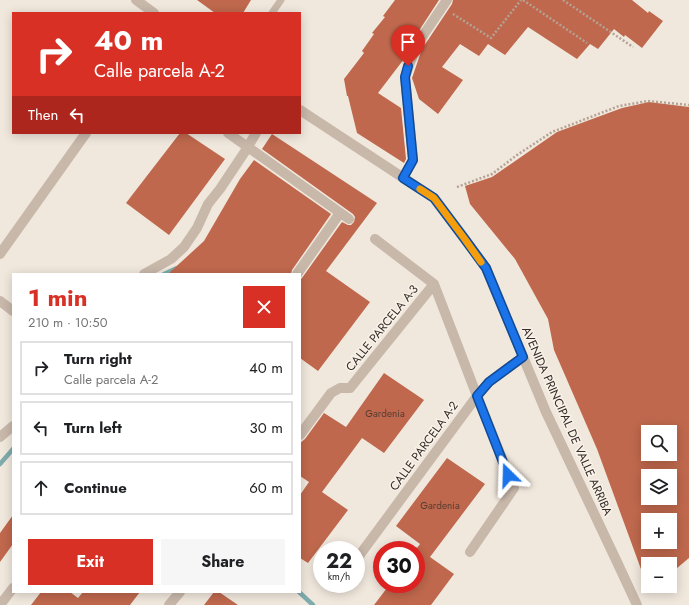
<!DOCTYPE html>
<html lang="en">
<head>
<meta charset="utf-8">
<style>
  body { margin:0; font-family:Jost,sans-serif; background:#f6f6f6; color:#202124; height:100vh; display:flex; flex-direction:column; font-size:15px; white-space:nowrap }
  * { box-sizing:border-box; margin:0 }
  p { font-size:13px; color:#757577 }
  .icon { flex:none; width:22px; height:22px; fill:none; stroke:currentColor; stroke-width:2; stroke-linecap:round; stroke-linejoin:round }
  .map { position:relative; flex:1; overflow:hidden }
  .sheet { position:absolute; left:12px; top:273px; width:289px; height:320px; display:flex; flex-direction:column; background:#fff; border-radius:0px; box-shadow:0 2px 10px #0003 }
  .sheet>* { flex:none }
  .guide { position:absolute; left:12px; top:12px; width:289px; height:122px; border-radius:0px; box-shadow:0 2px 10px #0003; background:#d93025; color:#fff; overflow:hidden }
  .tools { position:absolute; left:641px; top:425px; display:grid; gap:8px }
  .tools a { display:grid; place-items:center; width:36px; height:36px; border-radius:0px; background:#fff; box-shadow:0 2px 10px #0003; font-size:20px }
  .speed { position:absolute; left:313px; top:541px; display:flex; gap:8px; font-size:20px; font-weight:700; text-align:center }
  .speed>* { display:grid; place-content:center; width:52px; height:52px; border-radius:50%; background:#fff; box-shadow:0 2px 10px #0003; line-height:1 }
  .speed small { font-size:10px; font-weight:400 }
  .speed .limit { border:6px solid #d22; background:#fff; color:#111 }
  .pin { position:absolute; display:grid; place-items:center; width:34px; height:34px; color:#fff; margin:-41px -17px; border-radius:50% 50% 50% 0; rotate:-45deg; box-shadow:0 0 4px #0007 }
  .pin .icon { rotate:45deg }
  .me { position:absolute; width:44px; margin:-22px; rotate:338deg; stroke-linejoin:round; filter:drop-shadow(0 0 3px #0008) }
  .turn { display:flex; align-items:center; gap:14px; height:84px; padding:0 16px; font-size:18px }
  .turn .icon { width:52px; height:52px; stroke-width:2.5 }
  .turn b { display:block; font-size:28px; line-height:34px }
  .then { display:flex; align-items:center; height:38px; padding:0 16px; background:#0003; gap:8px; font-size:15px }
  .round { display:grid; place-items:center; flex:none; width:42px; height:42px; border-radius:0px; background:#f6f6f6 }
  .summary { display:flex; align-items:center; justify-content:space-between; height:68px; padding:0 16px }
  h1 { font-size:24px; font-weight:700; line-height:30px; color:#d93025 }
  .button { display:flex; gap:8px; margin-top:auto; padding:8px 16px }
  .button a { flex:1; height:46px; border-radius:0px; background:#d93025; color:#fff; font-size:16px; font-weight:700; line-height:46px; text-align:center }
  .button a+a { background:#f6f6f6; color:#202124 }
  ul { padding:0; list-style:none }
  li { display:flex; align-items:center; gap:12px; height:54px; margin:0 8px 6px; padding:0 8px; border:2px solid #e0e0e0; border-radius:0px }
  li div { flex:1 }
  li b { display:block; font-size:15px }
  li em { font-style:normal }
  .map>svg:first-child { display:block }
</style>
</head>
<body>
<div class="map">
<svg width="689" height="605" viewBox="0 0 689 605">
  <rect width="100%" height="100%" fill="#f1e8dd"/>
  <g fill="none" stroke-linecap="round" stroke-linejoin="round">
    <path stroke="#7eabac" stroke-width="4.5" d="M 164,274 L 177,268
      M 0,464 L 13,449
      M 299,592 L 313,605"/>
  </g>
  <path fill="#bf684d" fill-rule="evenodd" d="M 197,0 L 251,0 L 243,13 L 215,13 Z
    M 395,0 L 439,0 L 411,43 L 404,60 L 404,59 L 378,93 L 401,108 L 406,159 L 404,163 L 357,133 L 348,96 L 347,96 L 344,79 L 364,53 L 362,51 L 374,34 L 372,33 L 385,17 L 383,16 Z
    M 453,0 L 632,0 L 648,13 L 649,11 L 663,21 L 642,48 L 625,35 L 624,37 L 614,29 L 598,49 L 590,44 L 577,59 L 528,27 L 505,55 L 488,44 L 479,56 L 460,44 L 442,67 L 463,80 L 438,114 L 419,99 L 412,78 L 422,49 L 452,4 Z
    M 649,102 L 689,107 L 689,558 L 670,574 L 670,564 L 648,564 L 648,586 L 656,586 L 649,591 L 597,449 L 554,350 L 548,319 L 515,259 L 470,204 L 465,186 L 492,177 L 557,132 L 622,108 ZM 648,432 L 670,432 L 670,454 L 648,454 ZM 648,476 L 670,476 L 670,498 L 648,498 ZM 648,520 L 670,520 L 670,542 L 648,542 Z
    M 180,133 L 186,133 L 225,159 L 169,235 L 126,203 Z
    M 272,134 L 377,203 L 326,271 L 370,302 L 318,371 L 300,358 L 300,280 L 302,278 L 342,222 L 348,225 L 351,225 L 354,222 L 355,217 L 353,214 L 262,149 Z
    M 254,160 L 331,214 L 292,270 L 291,274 L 168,274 L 204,241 L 240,179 Z
    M 384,373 L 424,400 L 384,453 L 362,438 L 322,492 L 348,510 L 308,563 L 300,558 L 300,495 L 309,482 L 300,476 L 300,443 L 305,439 L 324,413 L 346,427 Z
    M 447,458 L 485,484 L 430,557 L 454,574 L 431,605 L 374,605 L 390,584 L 416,584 L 416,547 L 417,548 L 420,544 L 396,526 Z
    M 13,515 L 13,544 L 0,562 L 0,533 Z
    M 41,592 L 70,592 L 78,598 L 83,592 L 140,592 L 130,605 L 31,605 Z
    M 214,592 L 219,592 L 238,605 L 204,605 Z"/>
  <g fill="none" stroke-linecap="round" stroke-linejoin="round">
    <path stroke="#b4a294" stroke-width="2.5" stroke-dasharray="2 2" stroke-linecap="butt" d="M 523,0 L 587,43
      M 563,0 L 633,47
      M 453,14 L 491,38 L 521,0
      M 457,187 L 492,174 L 517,155 L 552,132 L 619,106 L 648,101 L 689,105"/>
    <path stroke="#c8b8aa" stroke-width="7" d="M 272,13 L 281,0"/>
    <path stroke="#c8b8aa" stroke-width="10" d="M 136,0 L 154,13
      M 300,110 L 434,198 L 464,238 L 486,268 L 546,412 L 617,562 L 637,605
      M 228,133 L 349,219
      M 403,178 L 413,160 L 405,77 L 416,46 L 447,0
      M 375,239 L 434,284 L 477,396 L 514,488 L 470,552
      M 0,254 L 86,133
      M 144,274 L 171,259 L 184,247 L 197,228 L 208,204 L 220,189 L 246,150 L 256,133
      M 297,274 L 340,213
      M 0,301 L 13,311
      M 300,435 L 331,393 L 340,388 L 350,388 L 434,284
      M 0,437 L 13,426
      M 356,560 L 477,396 L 489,382 L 523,357
      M 335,588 L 338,584
      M 0,605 L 13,588
      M 169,605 L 180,592"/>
  </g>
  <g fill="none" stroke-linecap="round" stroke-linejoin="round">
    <g stroke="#114b97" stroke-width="10">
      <path id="route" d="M 408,66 L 405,77 L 413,160 L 403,178 L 434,198 L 464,238 L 486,268 L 523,357 L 489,382 L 477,396 L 508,475"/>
    </g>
    <use href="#route" stroke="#1a73e8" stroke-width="7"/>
    <path stroke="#f59e0b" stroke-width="7" d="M 420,189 L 434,198 L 464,238 L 481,262"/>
  </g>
  <g text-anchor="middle" stroke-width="3" stroke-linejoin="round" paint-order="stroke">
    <g font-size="10" fill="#583c32">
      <text x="385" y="417">Gardenia</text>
      <text x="440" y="509">Gardenia</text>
    </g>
    <g font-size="12" fill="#362d29" stroke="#f9f2e9">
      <text transform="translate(382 328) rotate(-51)" y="4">CALLE PARCELA A-3</text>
      <text transform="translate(567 421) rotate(66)" y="4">AVENIDA PRINCIPAL DE VALLE ARRIBA</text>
      <text transform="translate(424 446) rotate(-54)" y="4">CALLE PARCELA A-2</text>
    </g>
  </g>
</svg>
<div class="tools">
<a><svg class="icon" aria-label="search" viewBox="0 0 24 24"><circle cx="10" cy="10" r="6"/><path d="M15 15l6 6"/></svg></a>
<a><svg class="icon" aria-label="layers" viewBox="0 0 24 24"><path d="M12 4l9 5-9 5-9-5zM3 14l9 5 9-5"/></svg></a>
<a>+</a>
<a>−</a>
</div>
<div class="speed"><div>22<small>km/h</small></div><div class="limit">30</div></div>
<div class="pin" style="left:408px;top:66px;background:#d93025"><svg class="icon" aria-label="arrive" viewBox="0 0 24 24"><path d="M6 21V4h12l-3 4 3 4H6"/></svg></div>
<svg class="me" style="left:508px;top:475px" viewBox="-20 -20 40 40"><path d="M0-17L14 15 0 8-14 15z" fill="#1a73e8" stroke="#fff" stroke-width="4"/></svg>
<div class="guide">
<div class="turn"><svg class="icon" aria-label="right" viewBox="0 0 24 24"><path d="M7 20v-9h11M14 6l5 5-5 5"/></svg><div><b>40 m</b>Calle parcela A-2</div></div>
<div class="then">Then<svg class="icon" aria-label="left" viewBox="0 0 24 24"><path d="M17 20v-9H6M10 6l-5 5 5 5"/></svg></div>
</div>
<section class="sheet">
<div class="summary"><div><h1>1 min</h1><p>210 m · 10:50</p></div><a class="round" style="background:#d93025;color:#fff"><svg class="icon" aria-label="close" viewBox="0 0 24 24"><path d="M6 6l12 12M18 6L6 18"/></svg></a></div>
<ul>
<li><svg class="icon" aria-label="right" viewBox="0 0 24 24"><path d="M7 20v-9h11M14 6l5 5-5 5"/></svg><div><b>Turn right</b><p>Calle parcela A-2</p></div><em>40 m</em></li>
<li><svg class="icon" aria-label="left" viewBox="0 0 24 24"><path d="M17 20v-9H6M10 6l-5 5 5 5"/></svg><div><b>Turn left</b></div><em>30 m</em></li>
<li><svg class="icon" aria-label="ahead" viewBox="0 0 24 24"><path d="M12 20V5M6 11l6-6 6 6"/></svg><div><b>Continue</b></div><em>60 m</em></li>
</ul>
<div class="button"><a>Exit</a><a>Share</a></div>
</section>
</div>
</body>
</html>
